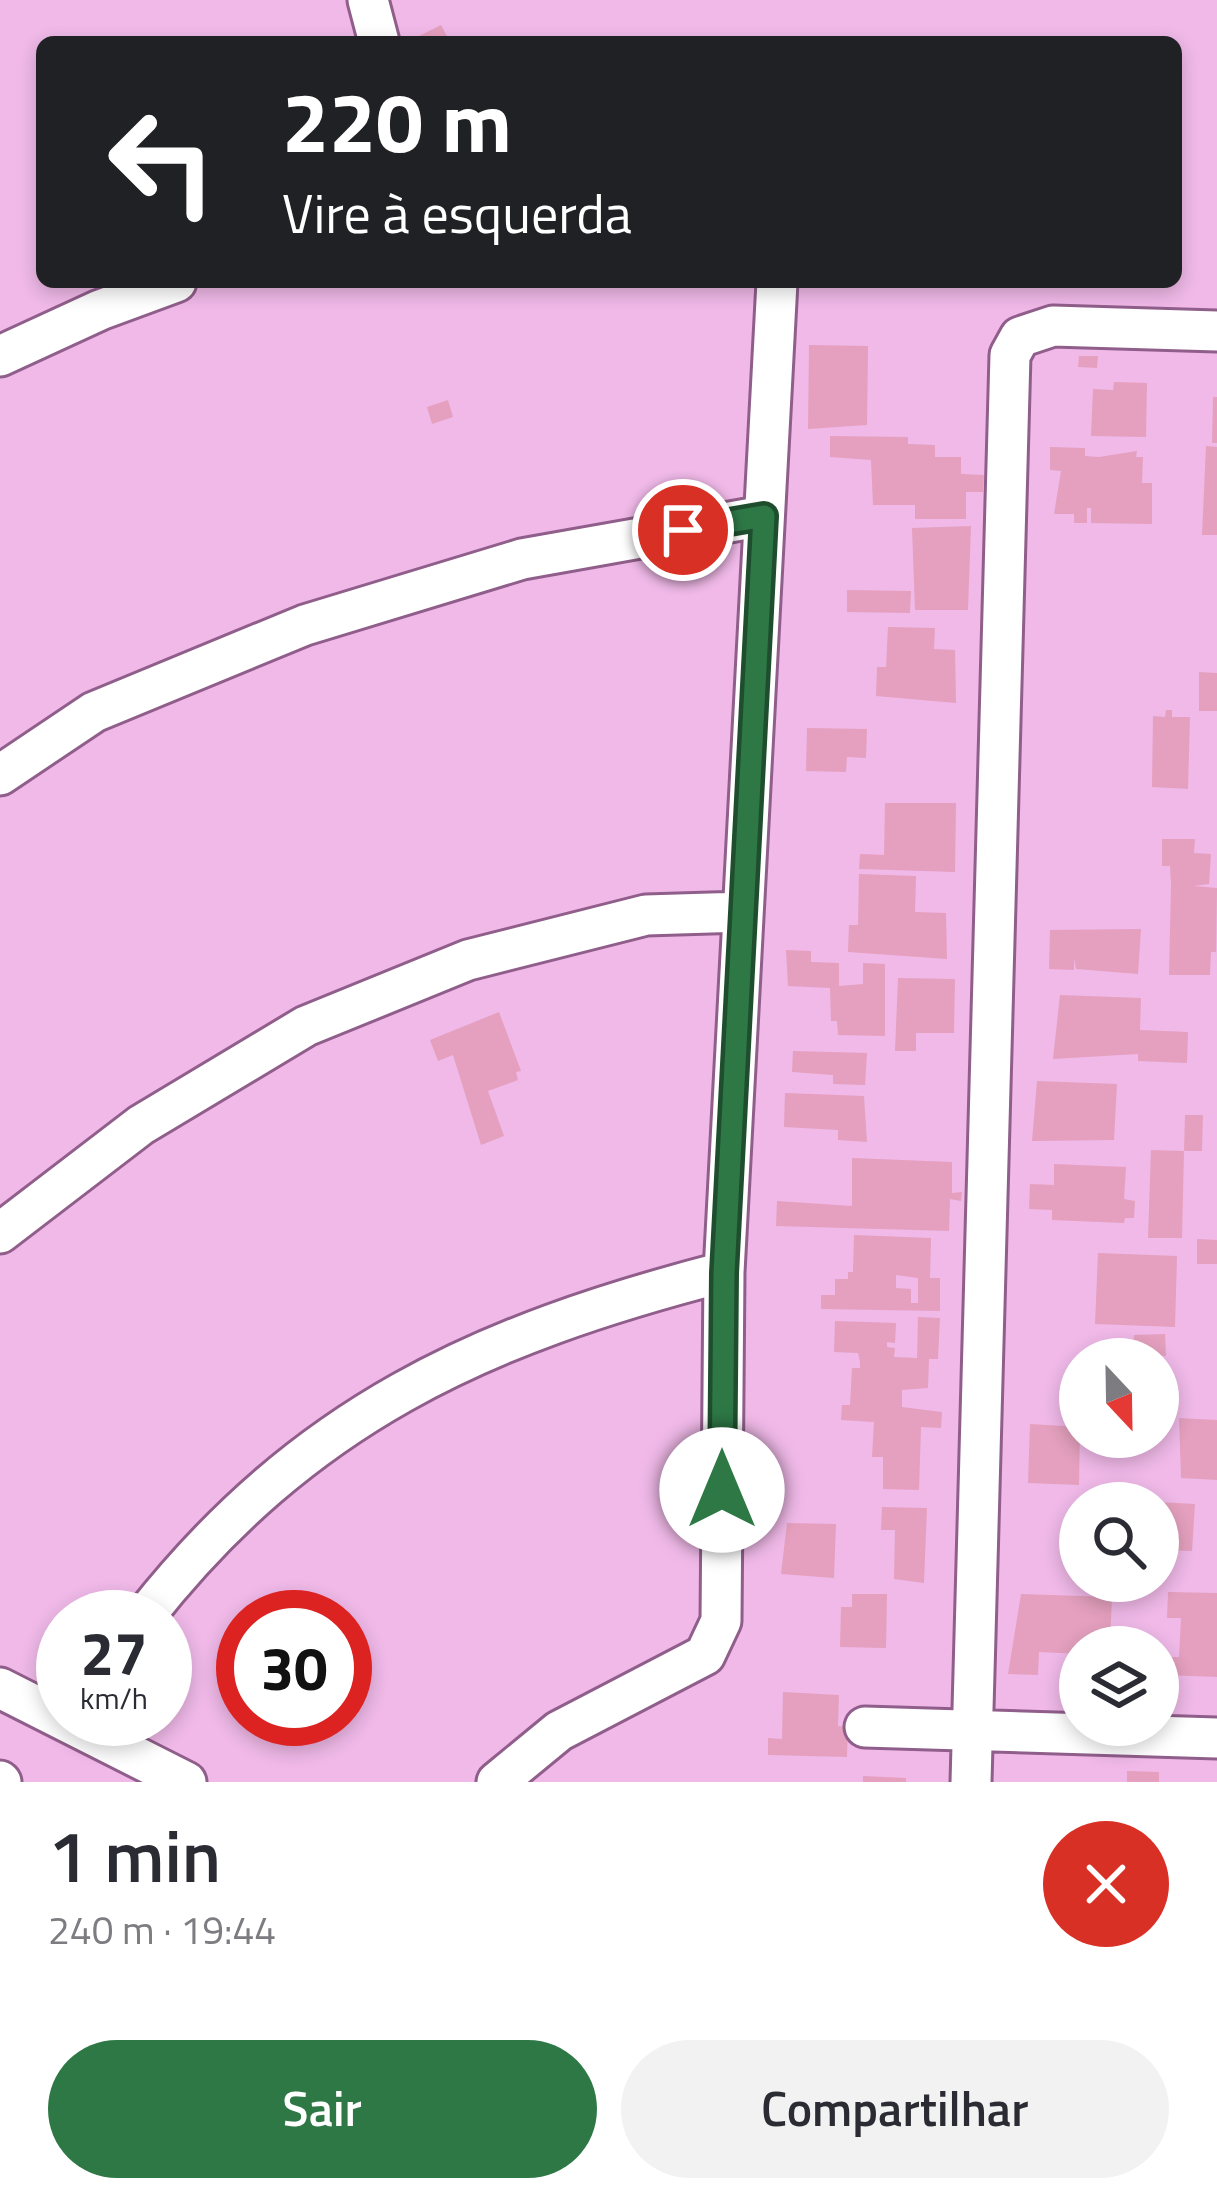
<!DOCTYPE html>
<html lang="pt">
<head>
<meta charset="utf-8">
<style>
  body { margin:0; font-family:"Titillium Web",sans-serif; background:#f2f2f3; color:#2b2b33; height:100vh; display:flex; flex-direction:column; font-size:45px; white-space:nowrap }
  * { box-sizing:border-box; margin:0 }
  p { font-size:39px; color:#7c7c81 }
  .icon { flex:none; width:66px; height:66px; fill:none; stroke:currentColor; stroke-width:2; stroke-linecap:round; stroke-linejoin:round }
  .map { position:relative; height:1782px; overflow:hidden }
  .details { display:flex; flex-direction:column; background:#fff; flex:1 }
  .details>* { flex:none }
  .guide { position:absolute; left:36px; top:36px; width:1146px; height:252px; border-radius:18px; box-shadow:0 6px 18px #0003; background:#202124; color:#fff; overflow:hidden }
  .needle { width:78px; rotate:158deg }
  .controls { position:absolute; left:1059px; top:1338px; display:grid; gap:24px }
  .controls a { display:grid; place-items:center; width:120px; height:120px; border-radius:50%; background:#fff; box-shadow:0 6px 18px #0003; font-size:60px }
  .speed { position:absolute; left:36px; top:1590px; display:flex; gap:24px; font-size:60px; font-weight:700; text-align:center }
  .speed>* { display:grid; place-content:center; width:156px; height:156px; border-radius:50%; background:#fff; box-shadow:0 6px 18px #0003; line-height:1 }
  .speed small { font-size:30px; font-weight:400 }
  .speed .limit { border:18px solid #d22; background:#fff; color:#111 }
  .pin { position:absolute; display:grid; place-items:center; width:102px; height:102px; color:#fff; margin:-51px; border:6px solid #fff; border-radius:50%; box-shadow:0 3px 12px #0007 }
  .me { position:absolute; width:132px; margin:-66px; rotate:0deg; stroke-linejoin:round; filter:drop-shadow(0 0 9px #0008) }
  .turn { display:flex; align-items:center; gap:42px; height:252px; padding:0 48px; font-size:54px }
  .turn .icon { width:156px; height:156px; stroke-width:2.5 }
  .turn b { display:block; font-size:84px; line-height:102px }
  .round { display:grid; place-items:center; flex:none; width:126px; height:126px; border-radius:63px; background:#f2f2f3 }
  .summary { display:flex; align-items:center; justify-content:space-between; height:204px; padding:0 48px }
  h1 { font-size:72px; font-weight:600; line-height:90px }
  .button { display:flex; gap:24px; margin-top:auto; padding:24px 48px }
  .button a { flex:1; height:138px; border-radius:72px; background:#2e7846; color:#fff; font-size:48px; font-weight:600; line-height:138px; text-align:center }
  .button a+a { background:#f2f2f3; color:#2b2b33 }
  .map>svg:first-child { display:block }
</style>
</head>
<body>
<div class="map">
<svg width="1217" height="1782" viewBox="0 0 1217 1782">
  <rect width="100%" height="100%" fill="#f0b9e8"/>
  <path fill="#e4a0be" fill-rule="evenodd" d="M 441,25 L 450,42 L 422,42 L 419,36 Z
    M 809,345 L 868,346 L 867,425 L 808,429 Z
    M 1079,356 L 1098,356 L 1097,368 L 1078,367 Z
    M 1114,382 L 1147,383 L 1146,437 L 1091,436 L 1093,389 L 1113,390 Z
    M 1213,397 L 1217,397 L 1217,443 L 1212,443 Z
    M 448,400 L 453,417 L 432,424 L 427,407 Z
    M 830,436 L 908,437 L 908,444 L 935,445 L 935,457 L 961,457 L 961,474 L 984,475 L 983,492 L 966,492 L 966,519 L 915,519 L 915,505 L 873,505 L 871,460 L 830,457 Z
    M 1206,446 L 1217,447 L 1217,535 L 1202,535 Z
    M 1050,447 L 1085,448 L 1085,456 L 1099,457 L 1137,451 L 1136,457 L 1143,457 L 1142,483 L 1152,483 L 1152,524 L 1091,523 L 1091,508 L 1087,508 L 1087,523 L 1074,523 L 1074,514 L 1054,514 L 1061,471 L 1050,470 Z
    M 971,526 L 968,610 L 915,610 L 912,528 Z
    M 847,590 L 911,591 L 910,613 L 847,612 Z
    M 888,627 L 935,628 L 934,649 L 955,650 L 956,703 L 876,696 L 877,667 L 886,667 Z
    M 1199,672 L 1217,673 L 1217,711 L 1199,711 Z
    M 1166,710 L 1172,710 L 1172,717 L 1190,717 L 1188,789 L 1152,787 L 1153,716 L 1165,717 Z
    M 807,728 L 867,729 L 866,758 L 847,757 L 846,772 L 806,771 Z
    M 885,803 L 956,803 L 955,872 L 859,869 L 860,854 L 884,855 Z
    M 1162,839 L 1195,839 L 1194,853 L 1211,854 L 1209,884 L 1193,886 L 1217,888 L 1216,952 L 1211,952 L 1210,975 L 1169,975 L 1171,885 L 1170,866 L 1162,866 Z
    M 859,874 L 916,876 L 915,912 L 946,913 L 947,959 L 848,952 L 849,925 L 858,925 Z
    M 1141,929 L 1138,974 L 1076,969 L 1074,958 L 1074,970 L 1049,969 L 1050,930 Z
    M 786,950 L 811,951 L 811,962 L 839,963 L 839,986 L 863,984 L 863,963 L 885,964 L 885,1036 L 838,1035 L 837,1021 L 831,1021 L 830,988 L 788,986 Z
    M 898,978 L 955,979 L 954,1033 L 916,1033 L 916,1051 L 895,1051 Z
    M 1060,995 L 1141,998 L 1140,1030 L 1188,1032 L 1187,1063 L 1138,1061 L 1138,1054 L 1053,1059 Z
    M 499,1012 L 521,1071 L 516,1072 L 518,1080 L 488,1091 L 504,1136 L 481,1145 L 453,1055 L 438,1061 L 430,1040 Z
    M 793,1051 L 867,1053 L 865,1085 L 833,1084 L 833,1075 L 792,1072 Z
    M 1037,1081 L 1117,1084 L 1114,1140 L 1032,1141 Z
    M 785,1093 L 864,1096 L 867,1142 L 838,1140 L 838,1130 L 784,1127 Z
    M 1185,1115 L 1203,1115 L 1202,1151 L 1184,1151 Z
    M 1151,1150 L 1184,1151 L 1182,1238 L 1148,1238 Z
    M 852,1158 L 952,1162 L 952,1193 L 962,1192 L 961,1201 L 950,1199 L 949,1231 L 776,1226 L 777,1201 L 852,1206 Z
    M 1054,1164 L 1126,1167 L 1124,1199 L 1135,1201 L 1134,1218 L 1125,1218 L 1124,1223 L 1052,1220 L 1052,1210 L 1029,1209 L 1030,1184 L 1054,1185 Z
    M 854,1235 L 931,1238 L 930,1278 L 940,1278 L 940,1311 L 821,1309 L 821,1295 L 835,1295 L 835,1279 L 848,1279 L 848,1272 L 853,1272 ZM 896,1275 L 918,1278 L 918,1303 L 911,1303 L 911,1289 L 896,1288 Z
    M 1197,1239 L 1217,1240 L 1217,1264 L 1197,1264 Z
    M 1098,1253 L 1177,1256 L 1175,1327 L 1095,1324 Z
    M 918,1317 L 940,1318 L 938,1359 L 929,1359 L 928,1388 L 902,1390 L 902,1407 L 942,1412 L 941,1428 L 921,1427 L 919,1490 L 883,1489 L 883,1457 L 872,1457 L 874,1422 L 841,1420 L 842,1405 L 850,1405 L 852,1368 L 860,1368 L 860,1362 L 858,1353 L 834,1352 L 835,1321 L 896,1323 L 895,1343 L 887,1342 L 887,1347 L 895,1348 L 894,1357 L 917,1358 Z
    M 1165,1334 L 1166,1356 L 1133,1354 L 1134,1335 Z
    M 1179,1418 L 1217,1420 L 1217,1480 L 1181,1478 Z
    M 1030,1424 L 1080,1427 L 1079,1485 L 1028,1483 Z
    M 1158,1502 L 1195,1504 L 1192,1551 L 1158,1550 Z
    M 882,1507 L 927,1508 L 924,1583 L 894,1579 L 895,1530 L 881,1530 Z
    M 787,1523 L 836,1524 L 834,1578 L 781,1574 Z
    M 1168,1592 L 1217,1593 L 1217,1677 L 1165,1675 L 1166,1657 L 1179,1657 L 1181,1618 L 1167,1618 Z
    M 852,1594 L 887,1594 L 886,1648 L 840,1647 L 841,1607 L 852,1607 Z
    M 1021,1594 L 1112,1597 L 1110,1647 L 1080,1647 L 1080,1654 L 1039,1652 L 1038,1675 L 1008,1674 Z
    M 783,1692 L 839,1695 L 838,1726 L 848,1727 L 847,1757 L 768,1755 L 768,1738 L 782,1739 Z
    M 1127,1771 L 1159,1772 L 1159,1782 L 1127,1782 Z
    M 863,1776 L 906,1778 L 906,1782 L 863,1782 Z"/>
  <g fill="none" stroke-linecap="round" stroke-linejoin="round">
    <g stroke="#905e8a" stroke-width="45">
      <path id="minor" d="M 368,0 L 379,42
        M 0,356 L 100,310 L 176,282
        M 0,775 L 94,712 L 305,625 L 522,559 L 764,516
        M 0,1233 L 141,1125 L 306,1026 L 468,960 L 646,915 L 743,912
        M 144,1617 C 303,1415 480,1335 724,1272
        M 0,1688 L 186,1782
        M 865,1727 L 1217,1738
        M 0,1781 L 1,1782
        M 497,1782 L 559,1731 L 705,1655 L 721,1621 L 724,1272 L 777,282
        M 971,1782 L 1010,355 L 1020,337 L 1053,326 L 1217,331"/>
    </g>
    <use href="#minor" stroke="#fff" stroke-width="39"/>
  </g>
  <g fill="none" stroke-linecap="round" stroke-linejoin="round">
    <g stroke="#1e4e2e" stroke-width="30">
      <path id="route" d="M 683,530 L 764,516 L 724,1273 L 722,1490"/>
    </g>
    <use href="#route" stroke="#2e7846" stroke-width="21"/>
  </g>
</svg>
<div class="controls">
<a><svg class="needle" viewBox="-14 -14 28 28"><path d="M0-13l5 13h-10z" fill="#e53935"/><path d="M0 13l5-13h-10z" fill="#7c7c81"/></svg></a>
<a><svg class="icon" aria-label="search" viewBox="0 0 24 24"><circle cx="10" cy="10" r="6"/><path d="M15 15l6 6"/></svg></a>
<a><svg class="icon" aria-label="layers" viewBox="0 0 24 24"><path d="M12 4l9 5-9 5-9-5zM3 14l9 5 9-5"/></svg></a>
</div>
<div class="speed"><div>27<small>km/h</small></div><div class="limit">30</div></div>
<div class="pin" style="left:683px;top:530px;background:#d93025"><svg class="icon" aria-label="arrive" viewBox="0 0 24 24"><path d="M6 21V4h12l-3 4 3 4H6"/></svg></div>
<svg class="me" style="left:722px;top:1490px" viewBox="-20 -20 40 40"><circle r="19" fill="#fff"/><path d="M0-13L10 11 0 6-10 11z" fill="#2e7846"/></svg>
<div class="guide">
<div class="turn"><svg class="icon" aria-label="left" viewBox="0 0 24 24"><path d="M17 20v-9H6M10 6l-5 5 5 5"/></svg><div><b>220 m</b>Vire à esquerda</div></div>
</div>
</div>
<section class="details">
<div class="summary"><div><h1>1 min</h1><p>240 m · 19:44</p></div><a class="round" style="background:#d93025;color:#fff"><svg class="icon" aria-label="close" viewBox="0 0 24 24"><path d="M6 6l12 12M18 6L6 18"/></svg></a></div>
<div class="button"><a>Sair</a><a>Compartilhar</a></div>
</section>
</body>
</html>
